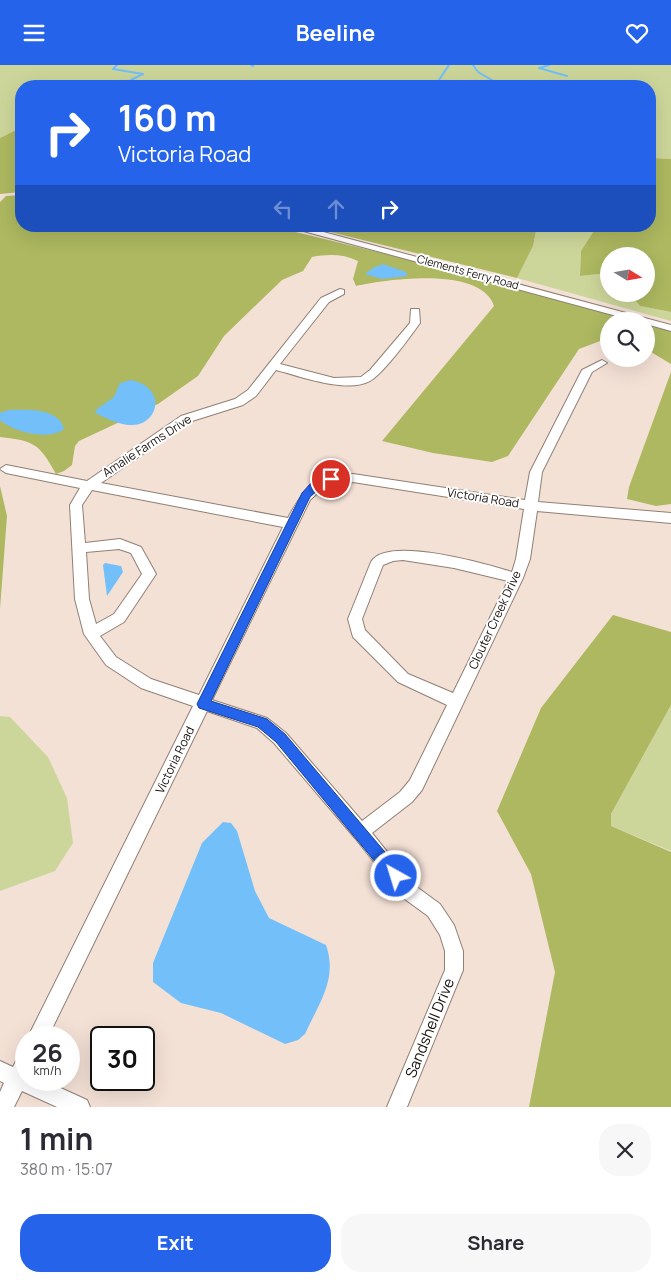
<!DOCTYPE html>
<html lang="en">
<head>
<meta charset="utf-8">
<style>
  body { margin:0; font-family:Manrope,sans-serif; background:#f7f7f7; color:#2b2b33; height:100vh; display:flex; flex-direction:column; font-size:19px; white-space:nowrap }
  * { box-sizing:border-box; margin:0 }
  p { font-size:16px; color:#7c7c81 }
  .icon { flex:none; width:28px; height:28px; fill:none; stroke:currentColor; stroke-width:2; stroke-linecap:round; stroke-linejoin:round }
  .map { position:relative; height:1042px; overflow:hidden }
  .panel { display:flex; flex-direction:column; background:#fff; flex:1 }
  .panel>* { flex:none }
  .banner { position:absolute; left:15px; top:15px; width:641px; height:152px; border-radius:20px; box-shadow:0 5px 20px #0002; background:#2563eb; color:#fff; overflow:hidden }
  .needle { width:32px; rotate:101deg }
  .fabs { position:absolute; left:600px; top:182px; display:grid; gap:10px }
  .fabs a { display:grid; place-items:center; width:55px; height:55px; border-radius:50%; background:#fff; box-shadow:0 5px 20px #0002; font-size:25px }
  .speed { position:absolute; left:15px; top:961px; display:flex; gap:10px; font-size:25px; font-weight:700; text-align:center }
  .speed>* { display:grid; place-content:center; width:65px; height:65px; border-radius:50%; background:#fff; box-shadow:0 5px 20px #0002; line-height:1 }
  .speed small { font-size:12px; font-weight:400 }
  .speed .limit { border:2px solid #111; border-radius:8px; background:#fff; color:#111 }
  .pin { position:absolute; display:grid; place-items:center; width:42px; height:42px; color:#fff; margin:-21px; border:2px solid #fff; border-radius:50%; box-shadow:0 1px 5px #0007 }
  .me { position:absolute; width:55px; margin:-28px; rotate:321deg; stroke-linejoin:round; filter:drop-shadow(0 0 4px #0008) }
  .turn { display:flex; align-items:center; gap:18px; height:105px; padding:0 20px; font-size:22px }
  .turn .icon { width:65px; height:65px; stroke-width:2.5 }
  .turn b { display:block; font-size:35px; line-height:42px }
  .lanes { display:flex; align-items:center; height:48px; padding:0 20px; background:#0003; justify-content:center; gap:25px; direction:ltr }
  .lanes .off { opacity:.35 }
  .round { display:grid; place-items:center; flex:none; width:52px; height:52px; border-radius:20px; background:#f7f7f7 }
  .head { display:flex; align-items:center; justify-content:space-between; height:85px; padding:0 20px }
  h1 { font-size:30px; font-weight:700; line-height:38px }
  .cta { display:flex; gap:10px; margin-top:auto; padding:10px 20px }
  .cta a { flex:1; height:58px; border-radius:20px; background:#2563eb; color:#fff; font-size:20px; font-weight:700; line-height:58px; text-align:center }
  .cta a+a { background:#f7f7f7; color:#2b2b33 }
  header { display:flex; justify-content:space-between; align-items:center; height:65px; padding:0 20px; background:#2563eb; color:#fff; font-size:22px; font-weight:700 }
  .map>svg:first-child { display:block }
</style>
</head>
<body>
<header><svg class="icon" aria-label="menu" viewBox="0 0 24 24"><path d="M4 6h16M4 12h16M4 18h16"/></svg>Beeline<svg class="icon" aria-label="heart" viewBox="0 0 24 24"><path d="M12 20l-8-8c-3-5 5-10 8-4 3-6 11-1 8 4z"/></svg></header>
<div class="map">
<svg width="671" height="1042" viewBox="0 0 671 1042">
  <rect width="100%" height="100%" fill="#f4e1d6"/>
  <path fill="#cdd69a" d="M 0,0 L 671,0 L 671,94 L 650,93 L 650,21 L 21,21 L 21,65 L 14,66 L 0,73 Z
    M 537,161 L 597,161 L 581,186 L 580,211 L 609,208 L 609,229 L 630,229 L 640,241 L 671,247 L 671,256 L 517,213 L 533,181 Z
    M 671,640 L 671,786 L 611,761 L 611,749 Z
    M 0,651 L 10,652 L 48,692 L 67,733 L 73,778 L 55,806 L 0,826 Z"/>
  <path fill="#adb860" d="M 21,65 L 21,127 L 0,129 L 0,73 L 14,66 Z
    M 650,93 L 671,94 L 671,247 L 640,241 L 630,229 L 646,229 L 646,202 L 652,199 L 646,197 L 646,191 L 609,191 L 609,208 L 580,211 L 581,186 L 597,161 L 650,161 Z
    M 21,130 L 21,161 L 271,161 L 431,200 L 634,256 L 609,256 L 609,277 L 600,276 L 579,284 L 508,391 L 492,397 L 433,388 L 382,376 L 494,241 C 481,201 388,214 356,221 L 353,214 L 358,196 C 343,189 329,189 312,192 L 303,206 L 282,215 L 224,271 L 198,311 L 158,339 L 79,376 L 75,381 L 72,400 L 64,406 L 56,409 C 39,378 34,376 0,372 L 0,137 L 6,131 Z
    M 306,161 L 537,161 L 533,181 L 517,213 Z
    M 646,260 L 671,266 L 671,299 L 646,284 Z
    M 671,307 L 671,439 L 656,441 L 627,434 L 629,422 Z
    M 0,421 L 7,451 L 0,544 Z
    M 613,550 L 671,567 L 671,640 L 611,749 L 611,761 L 671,787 L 671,1042 L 529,1042 L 555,907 L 531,809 L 497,746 L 541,643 Z"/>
  <path fill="#73bff9" d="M 383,199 L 406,207 L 407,211 L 382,214 L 365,209 L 373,203 Z
    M 131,315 C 168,323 158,359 133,360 C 120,361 107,353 95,348 L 97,344 L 114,332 L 120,318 Z
    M 8,345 C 26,345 58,342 64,364 C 49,376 13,367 0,355 L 0,348 Z
    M 105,498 L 121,501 L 123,507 L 107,531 L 103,500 Z
    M 223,757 L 231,758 L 237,766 L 255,826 L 269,853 L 326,880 C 338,914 319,938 305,969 L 298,975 L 285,979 L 221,948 L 181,938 L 153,917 L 153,898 L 202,778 Z"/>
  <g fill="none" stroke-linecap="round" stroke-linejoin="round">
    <path stroke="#73bff9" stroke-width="2" d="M 117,0 L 113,4 L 143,9 L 131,15 L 136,21
      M 251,0 L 253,1
      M 473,0 L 478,7 L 502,21
      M 549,0 L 539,3 L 567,11
      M 435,21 L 449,0"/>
    <g stroke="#907f75" stroke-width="2">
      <path id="minor" d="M 285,161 L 301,161 L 671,260 L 671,266 L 646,259 L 646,256 L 635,256 Z
        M 340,224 L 344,225 L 344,229 L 329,237 L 280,299 L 334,313 L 361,312 L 370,305 L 410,258 L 411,244 L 419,244 L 420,258 C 410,272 384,308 370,316 C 347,329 300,311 276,305 L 256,331 L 243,340 L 189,357 L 101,418 L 288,453 C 305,420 316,413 353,409 L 525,435 L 530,407 L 582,305 L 602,295 L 607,298 L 592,307 L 542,407 L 538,437 L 671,448 L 671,458 L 537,446 L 530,494 L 523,513 L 422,725 L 412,737 L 372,768 L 414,820 L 440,839 L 454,860 L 463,886 L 463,905 L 407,1042 L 387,1042 L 445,905 L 445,886 L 440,870 L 428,851 L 402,832 L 355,773 L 274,678 L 257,663 L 207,646 L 48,972 L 28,972 L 193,641 L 141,623 L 106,600 L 84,569 L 75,534 L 70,440 L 80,423 L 6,408 L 0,404 L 6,400 L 87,416 L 181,351 L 235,334 L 248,325 L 321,233 ZM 353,417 L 524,444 L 516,494 L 512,507 C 487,499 386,470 371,497 L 348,554 L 353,572 L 398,617 L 447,640 L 410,715 L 400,727 L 362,756 L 286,668 L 267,653 L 212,635 L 310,435 L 323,423 ZM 92,425 L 283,462 L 199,630 L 151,614 L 116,592 L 100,571 L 124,557 L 156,509 L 141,482 L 120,474 L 85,478 L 82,440 ZM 119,484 L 131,488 L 142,509 L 114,549 L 96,559 L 89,534 L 86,487 ZM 403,495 L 454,503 L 508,516 L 453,628 L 408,609 L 365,565 L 362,554 L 383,500 L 393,496 Z
        M 26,987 L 26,1015 L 43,1015 L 87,1035 L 90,1042 L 57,1042 L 22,1026 L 14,1042 L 0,1042 L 0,1027 L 4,1018 L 0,1016 L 0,996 L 13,1002 L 19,990 Z"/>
    </g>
    <use href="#minor" fill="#fff" fill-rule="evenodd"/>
  </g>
  <path fill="#2563eb" stroke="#184099" d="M 331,411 L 337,414 C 329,422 321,421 310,432 L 211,636 L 267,654 L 285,669 L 401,806 L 403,811 L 401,816 L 396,818 L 391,816 L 276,677 L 258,662 L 199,643 L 197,639 L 302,428 L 311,418 Z"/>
  <g text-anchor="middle" stroke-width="4" stroke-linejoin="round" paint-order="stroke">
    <g font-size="11" fill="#19130f" stroke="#fff">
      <text transform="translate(468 207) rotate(15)" y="4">Clements Ferry Road</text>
    </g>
    <g font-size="12" fill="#19130f" stroke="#fff">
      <text transform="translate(147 381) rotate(-33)" y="4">Amalie Farms Drive</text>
      <text transform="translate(483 433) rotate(9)" y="4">Victoria Road</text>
      <text transform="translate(495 555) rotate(-65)" y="4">Clouter Creek Drive</text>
      <text transform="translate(175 695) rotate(-64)" y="4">Victoria Road</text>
    </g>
    <g font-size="15" fill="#19130f" stroke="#fff">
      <text transform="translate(430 963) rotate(-68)" y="5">Sandshell Drive</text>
    </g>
  </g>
</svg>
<div class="fabs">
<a><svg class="needle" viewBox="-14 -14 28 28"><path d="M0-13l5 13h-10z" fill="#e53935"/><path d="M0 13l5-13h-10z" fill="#7c7c81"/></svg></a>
<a><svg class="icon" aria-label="search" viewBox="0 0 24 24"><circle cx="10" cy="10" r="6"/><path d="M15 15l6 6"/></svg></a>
</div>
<div class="speed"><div>26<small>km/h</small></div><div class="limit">30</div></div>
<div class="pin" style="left:331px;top:414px;background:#d93025"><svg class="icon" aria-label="arrive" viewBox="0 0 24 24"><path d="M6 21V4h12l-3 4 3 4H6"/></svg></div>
<svg class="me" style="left:396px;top:811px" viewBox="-20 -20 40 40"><circle r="17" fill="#2563eb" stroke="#fff" stroke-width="3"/><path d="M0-11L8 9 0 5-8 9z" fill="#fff"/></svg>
<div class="banner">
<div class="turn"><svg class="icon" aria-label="right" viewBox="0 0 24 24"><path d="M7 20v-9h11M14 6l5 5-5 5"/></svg><div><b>160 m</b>Victoria Road</div></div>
<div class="lanes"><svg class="icon off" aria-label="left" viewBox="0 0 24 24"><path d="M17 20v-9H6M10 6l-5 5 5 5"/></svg><svg class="icon off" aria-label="ahead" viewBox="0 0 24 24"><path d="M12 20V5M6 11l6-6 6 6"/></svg><svg class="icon" aria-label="right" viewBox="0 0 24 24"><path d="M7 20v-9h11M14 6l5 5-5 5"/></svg></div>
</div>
</div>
<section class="panel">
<div class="head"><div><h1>1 min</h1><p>380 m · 15:07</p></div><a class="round"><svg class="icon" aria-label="close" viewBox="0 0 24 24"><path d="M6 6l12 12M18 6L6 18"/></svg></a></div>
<div class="cta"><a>Exit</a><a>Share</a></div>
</section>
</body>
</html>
